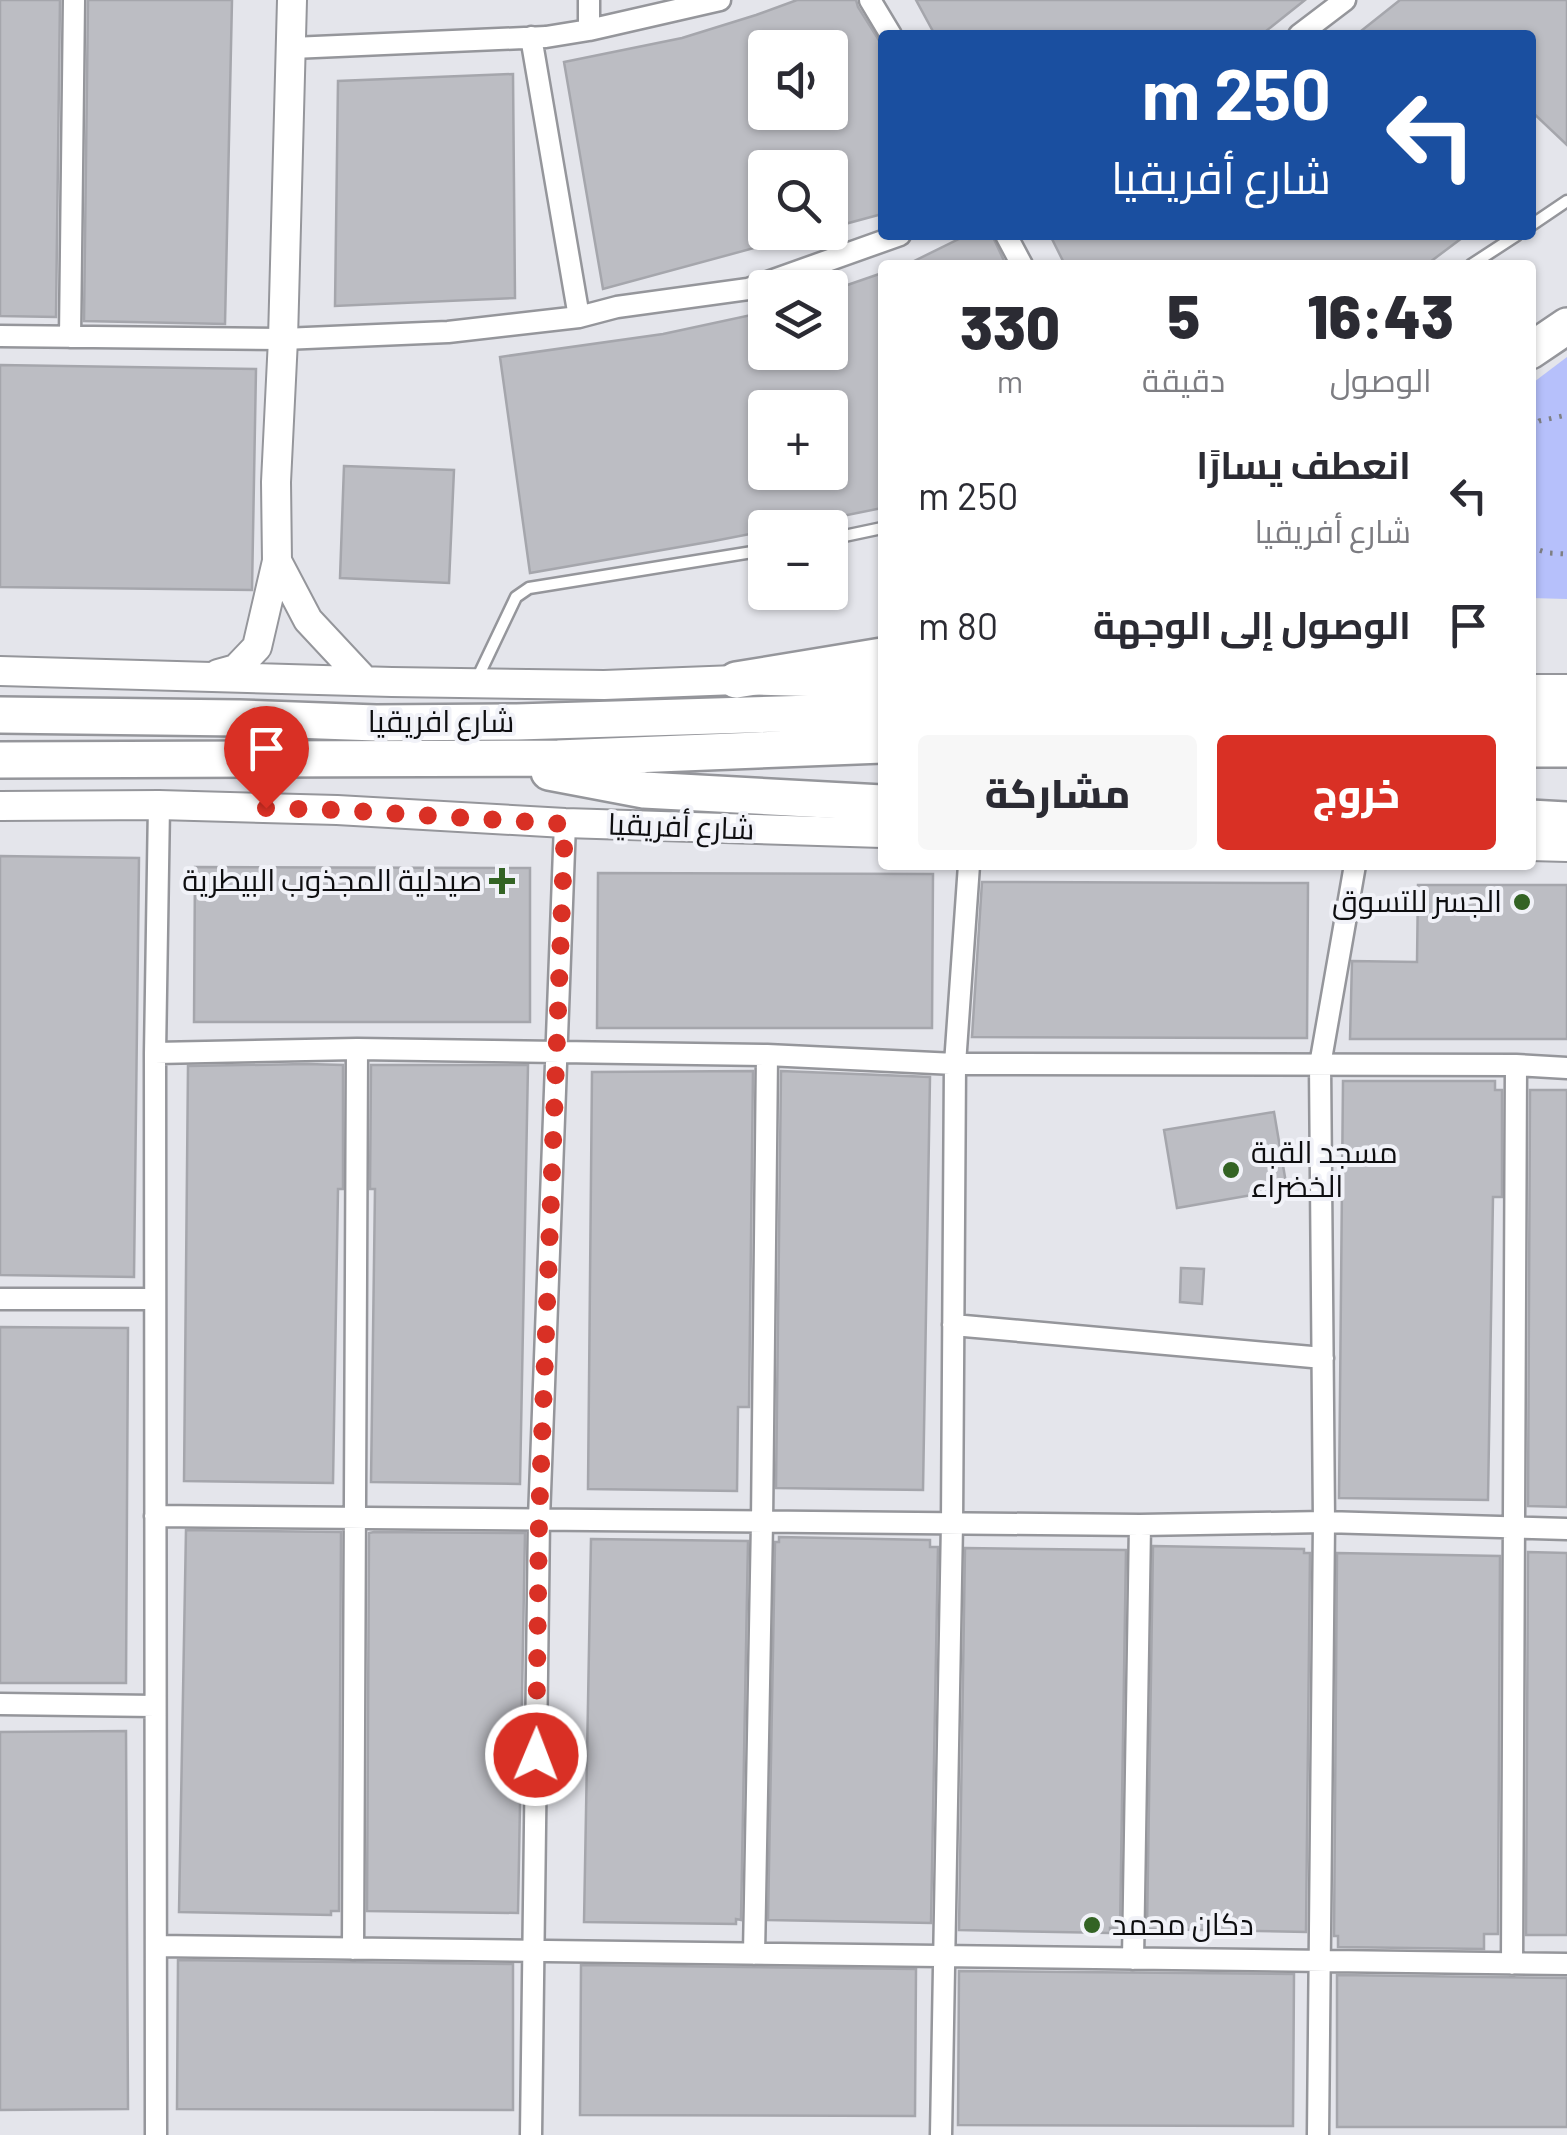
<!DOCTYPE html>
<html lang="ar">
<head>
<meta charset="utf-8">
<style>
  body { margin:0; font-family:Barlow,Cairo,sans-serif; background:#f7f7f7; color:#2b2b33; direction:rtl; height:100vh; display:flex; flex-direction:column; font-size:38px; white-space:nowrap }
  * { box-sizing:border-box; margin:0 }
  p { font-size:32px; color:#7c7c81 }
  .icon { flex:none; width:55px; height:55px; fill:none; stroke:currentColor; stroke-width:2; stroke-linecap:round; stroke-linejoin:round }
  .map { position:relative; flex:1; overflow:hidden; direction:ltr }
  .panel { position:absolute; left:878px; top:260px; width:658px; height:610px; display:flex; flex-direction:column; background:#fff; border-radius:10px; box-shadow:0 2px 8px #0004; direction:rtl }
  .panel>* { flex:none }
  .guide { position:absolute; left:878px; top:30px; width:658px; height:210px; border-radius:10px; box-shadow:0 2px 8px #0004; direction:rtl; background:#1a4fa0; color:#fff; overflow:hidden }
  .fabs { position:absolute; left:748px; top:30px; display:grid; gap:20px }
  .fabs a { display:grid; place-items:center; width:100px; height:100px; border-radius:10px; background:#fff; box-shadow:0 2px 8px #0004; font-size:50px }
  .pin { position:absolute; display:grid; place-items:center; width:85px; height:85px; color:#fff; margin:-102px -42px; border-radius:50% 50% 50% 0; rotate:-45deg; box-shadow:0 0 10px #0007 }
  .pin .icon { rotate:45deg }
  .me { position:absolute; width:110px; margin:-55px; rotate:1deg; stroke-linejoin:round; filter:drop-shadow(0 0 8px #0008) }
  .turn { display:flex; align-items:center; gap:35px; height:210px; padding:0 40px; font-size:45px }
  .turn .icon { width:130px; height:130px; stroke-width:2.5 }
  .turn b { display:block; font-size:70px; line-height:85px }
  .eta { display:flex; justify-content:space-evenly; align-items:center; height:170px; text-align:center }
  .eta b { font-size:60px; font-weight:800; line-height:70px }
  .cta { display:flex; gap:20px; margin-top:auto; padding:20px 40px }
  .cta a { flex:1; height:115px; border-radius:10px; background:#d93025; color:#fff; font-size:40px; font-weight:800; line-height:115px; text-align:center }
  .cta a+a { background:#f7f7f7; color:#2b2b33 }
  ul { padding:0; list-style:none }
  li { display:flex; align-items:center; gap:30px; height:130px; padding:0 40px }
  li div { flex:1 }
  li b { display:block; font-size:38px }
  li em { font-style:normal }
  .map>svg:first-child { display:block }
</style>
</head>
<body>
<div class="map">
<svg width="1567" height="2135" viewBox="0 0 1567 2135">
  <rect width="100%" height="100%" fill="#e4e5eb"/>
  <path fill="#b6c0fb" d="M 1567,357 L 1567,599 L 1530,598 L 1530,385 Z"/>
  <path fill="#bcbdc3" stroke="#a5a6ac" stroke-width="2.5" fill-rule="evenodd" d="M 0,0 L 60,0 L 56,317 L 0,316 Z
    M 88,0 L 232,0 L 225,324 L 84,321 Z
    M 797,0 L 856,0 L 858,7 L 882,45 L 882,214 L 830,228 L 830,168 L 765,168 L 765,245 L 603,289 L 564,62 L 682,38 L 756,15 ZM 765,48 L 830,48 L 830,112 L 765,112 Z
    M 916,0 L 1305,0 L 1261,35 L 935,35 Z
    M 1400,0 L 1567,0 L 1567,145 L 1530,110 L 1530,35 L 1356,35 Z
    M 513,74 L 515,298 L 335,306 L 338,81 Z
    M 967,235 L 992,235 L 1006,265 L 906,265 Z
    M 1050,235 L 1466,235 L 1426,265 L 1065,265 Z
    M 882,273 L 882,508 L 783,528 L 765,528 L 765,531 L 714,541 L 530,573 L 500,357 L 663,334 L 765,312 L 765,352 L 830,352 L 830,291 ZM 765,408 L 830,408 L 830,472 L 765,472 Z
    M 0,365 L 256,369 L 252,590 L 0,587 Z
    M 344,466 L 454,470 L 449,583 L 340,578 Z
    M 0,856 L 139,858 L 134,1277 L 0,1275 Z
    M 195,867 L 530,868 L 530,1022 L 194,1022 Z
    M 598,873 L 933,874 L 932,1028 L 597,1028 Z
    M 982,882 L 1308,883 L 1307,1038 L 972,1037 Z
    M 1418,885 L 1567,885 L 1567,1039 L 1350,1039 L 1352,961 L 1417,962 Z
    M 307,1064 L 343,1065 L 343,1189 L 338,1189 L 333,1483 L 184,1481 L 188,1066 Z
    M 371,1065 L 528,1065 L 520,1484 L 371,1482 L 375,1189 L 370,1189 Z
    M 753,1071 L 749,1407 L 738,1407 L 737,1491 L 588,1489 L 592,1072 Z
    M 781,1071 L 930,1077 L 923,1490 L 776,1488 Z
    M 1343,1081 L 1495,1081 L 1495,1090 L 1502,1090 L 1502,1197 L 1493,1197 L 1488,1500 L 1339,1498 Z
    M 1530,1090 L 1567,1090 L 1567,1507 L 1528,1506 Z
    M 1274,1112 L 1287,1189 L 1177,1208 L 1164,1130 Z
    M 1181,1268 L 1204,1269 L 1202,1304 L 1180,1302 Z
    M 0,1327 L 128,1328 L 126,1683 L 0,1683 Z
    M 186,1530 L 341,1532 L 339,1911 L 331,1911 L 331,1915 L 179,1912 Z
    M 374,1532 L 525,1533 L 518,1913 L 367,1911 L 369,1533 Z
    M 779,1537 L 930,1540 L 930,1547 L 938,1547 L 931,1923 L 768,1920 L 775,1542 L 779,1542 Z
    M 591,1539 L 748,1541 L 741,1920 L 736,1919 L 736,1924 L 584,1922 Z
    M 1153,1546 L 1304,1549 L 1304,1553 L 1310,1553 L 1306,1932 L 1147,1929 Z
    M 965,1548 L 1126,1550 L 1120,1929 L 1110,1928 L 1110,1933 L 959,1930 Z
    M 1528,1552 L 1567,1553 L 1567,1935 L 1526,1935 Z
    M 1337,1553 L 1500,1556 L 1498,1934 L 1484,1934 L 1484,1949 L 1338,1947 L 1338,1936 L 1334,1936 Z
    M 126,1731 L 128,2109 L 0,2110 L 0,1732 Z
    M 178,1960 L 513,1964 L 513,2110 L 177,2109 Z
    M 581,1965 L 916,1969 L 915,2116 L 580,2115 Z
    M 959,1971 L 1294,1974 L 1293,2126 L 958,2125 Z
    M 1337,1975 L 1567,1978 L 1567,2127 L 1337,2127 Z"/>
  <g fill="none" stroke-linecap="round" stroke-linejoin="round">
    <g stroke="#95969b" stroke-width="15">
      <path id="service" d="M 1530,226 L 1567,201
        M 1471,265 L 1517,235
        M 830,539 L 882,528
        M 476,681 L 516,597 L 529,588 L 765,550"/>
    </g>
    <g stroke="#95969b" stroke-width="25">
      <path id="minor" d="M 870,0 L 891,35
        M 589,30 L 589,0
        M 1299,35 L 1345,0
        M 531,37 L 579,317
        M 292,48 L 546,37 L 589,30 L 720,0
        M 1006,235 L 1022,265
        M 0,336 L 283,339 L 448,332 L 579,317 L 617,307 L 748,289 L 900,235
        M 70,337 L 74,0
        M 155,1053 L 357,1049 L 767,1055 L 955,1064 L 1516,1065 L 1567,1068
        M 0,1299 L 155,1299
        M 953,1325 L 1323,1358
        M 155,1516 L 1140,1525 L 1324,1522 L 1567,1529
        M 0,1704 L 155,1706
        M 156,1946 L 1567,1964
        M 353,1949 L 357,1049
        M 754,1954 L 762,1522 L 767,1055
        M 1133,1959 L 1140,1525
        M 1512,1964 L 1516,1065
        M 156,2135 L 155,1053 L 159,805
        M 531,2135 L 539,1519 L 565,823
        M 941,2135 L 952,1523 L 955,1064 L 969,865
        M 1318,2135 L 1324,1522 L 1320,1065 L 1355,865"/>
    </g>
    <g stroke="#95969b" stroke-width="32">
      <path id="tertiary" d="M 277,561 L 308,620 L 364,680
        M 0,671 L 392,682 L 604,685 L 736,680 L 882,684
        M 218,674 L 236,669 L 257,647 L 277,561 L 276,482 L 283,339 L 292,0
        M 1530,689 L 1567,689
        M 0,806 L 159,805 L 337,810 L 565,823 L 882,833
        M 1530,846 L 1567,847"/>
    </g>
    <g stroke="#95969b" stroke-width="40">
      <path id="trunk" d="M 1530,351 L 1567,326
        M 736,680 L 882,656
        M 0,715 L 239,718 L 376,723 L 517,722 L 882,711
        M 1530,720 L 1567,720
        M 1530,749 L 1567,749
        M 0,760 L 558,758 L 882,745
        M 549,772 L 644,790 L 882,803
        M 1530,818 L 1567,820"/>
    </g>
    <path stroke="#7e7f83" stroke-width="5" stroke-dasharray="2.5 8" stroke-linecap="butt" d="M 1530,427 L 1539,421 L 1567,415
      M 1530,547 L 1548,553 L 1567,554"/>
    <use href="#service" stroke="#fff" stroke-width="10"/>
    <use href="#minor" stroke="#fff" stroke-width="20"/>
    <use href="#tertiary" stroke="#fff" stroke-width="28"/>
    <use href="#trunk" stroke="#fff" stroke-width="35"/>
  </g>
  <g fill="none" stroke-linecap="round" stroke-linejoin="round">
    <path stroke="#d93025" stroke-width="18" stroke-dasharray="0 32.4" d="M 266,808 L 338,810 L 565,824 L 539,1519 L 536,1755"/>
  </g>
  <g fill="#336324" stroke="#f1f2f8" stroke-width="4">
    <path d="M497 866h10v10h10v10h-10v10h-10v-10h-10v-10h10z"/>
    <circle cx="1522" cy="902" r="10"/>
    <circle cx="1231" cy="1170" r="10"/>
    <circle cx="1092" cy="1925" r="10"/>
  </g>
  <g text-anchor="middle" stroke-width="8" stroke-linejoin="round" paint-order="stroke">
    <g font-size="30" fill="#0e0e10" stroke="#f1f2f8">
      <text x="441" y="732">شارع افريقيا</text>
      <text transform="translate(681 827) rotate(2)" y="10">شارع أفريقيا</text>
    </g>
    <g font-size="30" fill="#0e0e10" stroke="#f1f2f8" text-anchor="end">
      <text x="482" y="891">صيدلية المجذوب البيطرية</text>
      <text x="1502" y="912">الجسر للتسوق</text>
      <text x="1251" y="1163" text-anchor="start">مسجد القبة<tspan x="1251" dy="34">الخضراء</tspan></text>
      <text x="1112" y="1935" text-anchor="start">دكان محمد</text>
    </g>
  </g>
</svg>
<div class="fabs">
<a><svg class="icon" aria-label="sound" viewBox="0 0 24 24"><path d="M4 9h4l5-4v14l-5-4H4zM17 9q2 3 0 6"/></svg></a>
<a><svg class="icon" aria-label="search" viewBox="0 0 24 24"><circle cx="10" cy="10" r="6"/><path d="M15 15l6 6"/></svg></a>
<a><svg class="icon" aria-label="layers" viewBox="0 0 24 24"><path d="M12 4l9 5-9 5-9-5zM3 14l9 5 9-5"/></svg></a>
<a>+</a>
<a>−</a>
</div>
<div class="pin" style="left:266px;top:808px;background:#d93025"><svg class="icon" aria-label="arrive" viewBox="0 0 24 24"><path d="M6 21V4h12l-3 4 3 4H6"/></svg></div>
<svg class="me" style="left:536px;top:1755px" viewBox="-20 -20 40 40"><circle r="17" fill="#d93025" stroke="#fff" stroke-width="3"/><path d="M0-11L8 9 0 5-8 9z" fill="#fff"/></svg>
<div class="guide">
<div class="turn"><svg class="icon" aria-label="left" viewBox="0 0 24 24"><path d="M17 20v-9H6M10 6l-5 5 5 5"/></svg><div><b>250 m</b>شارع أفريقيا</div></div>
</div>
<section class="panel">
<div class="eta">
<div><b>16:43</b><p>الوصول</p></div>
<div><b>5</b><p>دقيقة</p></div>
<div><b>330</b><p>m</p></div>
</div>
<ul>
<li><svg class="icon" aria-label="left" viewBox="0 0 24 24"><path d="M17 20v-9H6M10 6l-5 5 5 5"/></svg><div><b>انعطف يسارًا</b><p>شارع أفريقيا</p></div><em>250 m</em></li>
<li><svg class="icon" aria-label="arrive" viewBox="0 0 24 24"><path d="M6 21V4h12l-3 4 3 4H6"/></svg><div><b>الوصول إلى الوجهة</b></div><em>80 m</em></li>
</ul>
<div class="cta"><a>خروج</a><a>مشاركة</a></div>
</section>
</div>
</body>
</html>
